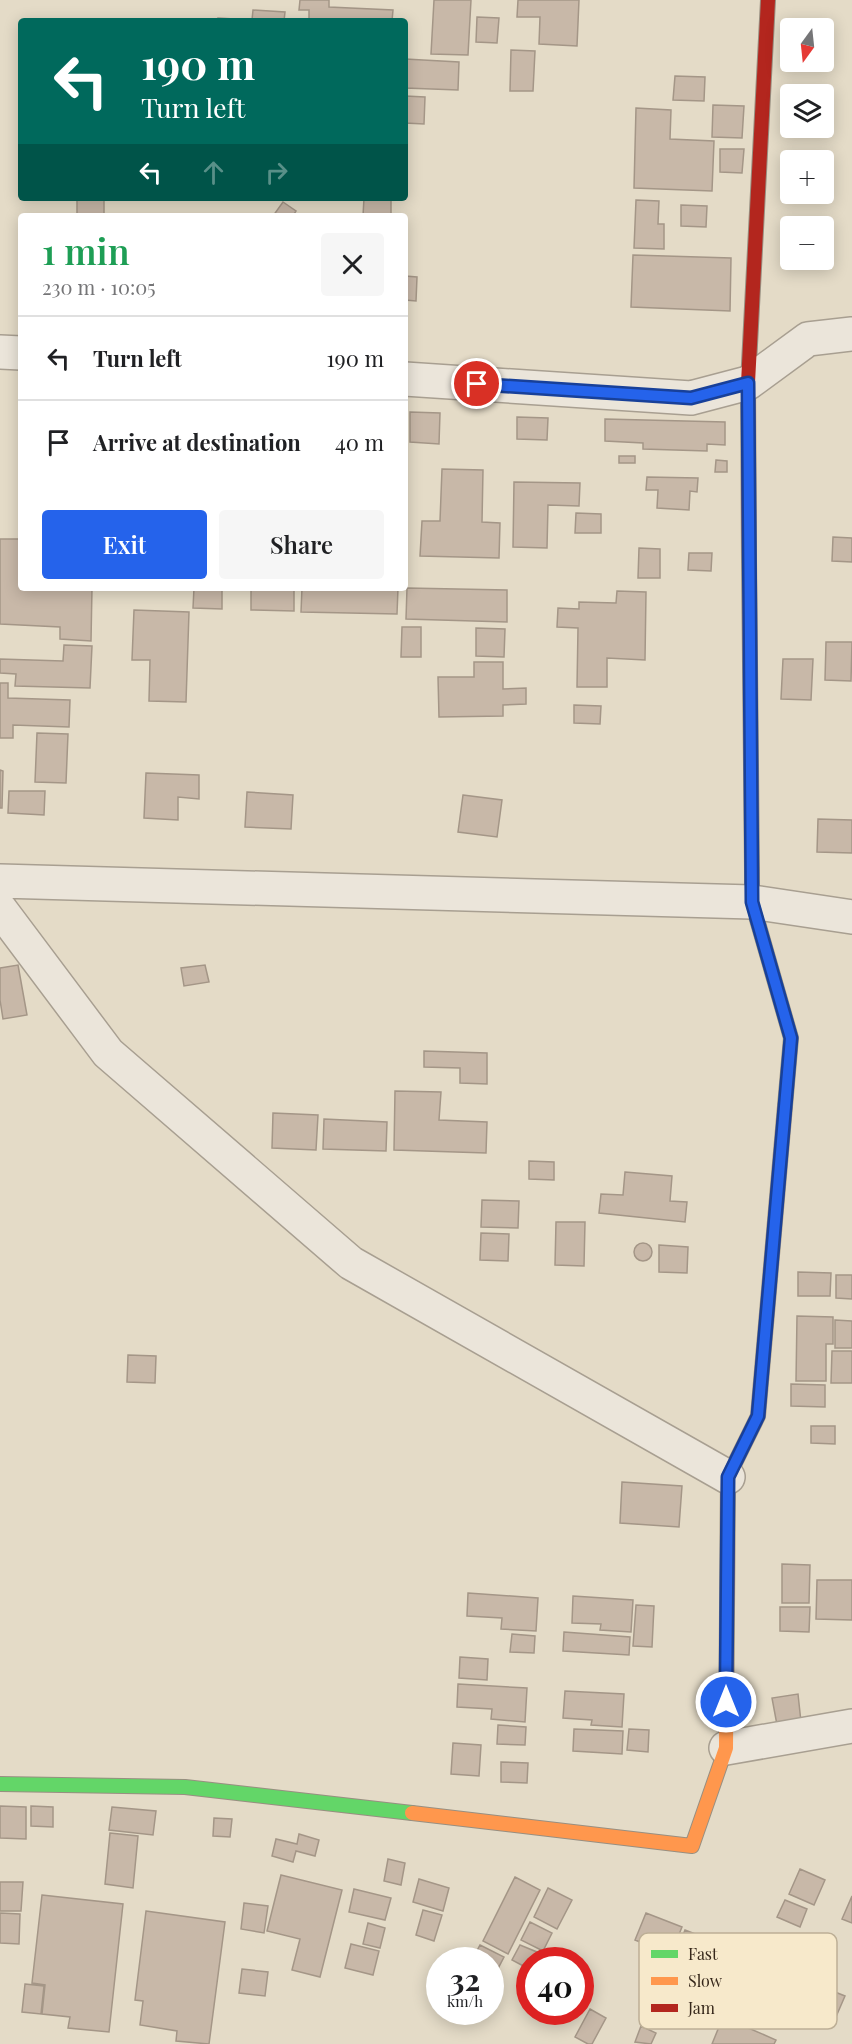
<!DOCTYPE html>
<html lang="en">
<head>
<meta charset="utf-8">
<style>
  body { margin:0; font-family:"Playfair Display",serif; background:#f6f6f6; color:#202124; height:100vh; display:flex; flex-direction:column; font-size:22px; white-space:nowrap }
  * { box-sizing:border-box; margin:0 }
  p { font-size:20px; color:#757577 }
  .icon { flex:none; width:33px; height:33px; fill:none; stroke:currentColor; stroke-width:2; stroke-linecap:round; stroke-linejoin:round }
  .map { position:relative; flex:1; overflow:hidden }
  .side { position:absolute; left:18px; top:213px; width:390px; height:378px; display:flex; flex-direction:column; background:#fff; border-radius:6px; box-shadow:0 3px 15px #0003 }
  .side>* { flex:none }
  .guide { position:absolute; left:18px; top:18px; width:390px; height:183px; border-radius:6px; box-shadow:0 3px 15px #0003; background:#00695c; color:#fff; overflow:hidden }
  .needle { width:39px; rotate:195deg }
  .controls { position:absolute; left:780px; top:18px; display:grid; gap:12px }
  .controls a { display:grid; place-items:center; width:54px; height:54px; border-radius:6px; background:#fff; box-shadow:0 3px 15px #0003; font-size:30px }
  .speed { position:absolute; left:426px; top:1947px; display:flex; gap:12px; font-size:30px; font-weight:700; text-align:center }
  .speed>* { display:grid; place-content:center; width:78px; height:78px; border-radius:50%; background:#fff; box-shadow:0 3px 15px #0003; line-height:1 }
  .speed small { font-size:15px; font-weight:400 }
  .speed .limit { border:9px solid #d22; background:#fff; color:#111 }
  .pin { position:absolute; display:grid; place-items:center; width:51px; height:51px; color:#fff; margin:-26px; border:3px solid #fff; border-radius:50%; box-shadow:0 2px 6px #0007 }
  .me { position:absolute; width:66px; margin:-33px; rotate:0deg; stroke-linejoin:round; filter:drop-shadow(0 0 4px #0008) }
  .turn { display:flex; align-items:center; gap:21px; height:126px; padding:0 24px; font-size:27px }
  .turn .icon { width:78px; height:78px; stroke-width:2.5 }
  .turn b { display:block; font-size:42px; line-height:51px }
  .lanes { display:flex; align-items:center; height:57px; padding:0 24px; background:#0003; justify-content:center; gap:30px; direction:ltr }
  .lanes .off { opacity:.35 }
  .round { display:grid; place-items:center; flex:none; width:63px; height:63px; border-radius:6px; background:#f6f6f6 }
  .head { display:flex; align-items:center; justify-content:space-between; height:102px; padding:0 24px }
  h1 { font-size:36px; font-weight:600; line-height:45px; color:#1e9e55 }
  .cta { display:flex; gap:12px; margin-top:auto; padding:12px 24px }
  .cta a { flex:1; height:69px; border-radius:6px; background:#2563eb; color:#fff; font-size:24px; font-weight:600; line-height:69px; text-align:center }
  .cta a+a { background:#f6f6f6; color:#202124 }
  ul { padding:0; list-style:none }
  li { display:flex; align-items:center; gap:18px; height:84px; padding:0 24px; border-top:2px solid #e0e0e0 }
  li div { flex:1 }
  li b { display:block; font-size:22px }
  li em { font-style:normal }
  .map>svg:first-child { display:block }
</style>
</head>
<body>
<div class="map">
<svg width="852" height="2044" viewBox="0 0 852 2044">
  <rect width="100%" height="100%" fill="#e4dbc7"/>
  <path fill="#c8b8a8" stroke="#a49687" stroke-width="1.5" d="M 300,0 L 329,0 L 329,7 L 393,10 L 392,21 L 309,21 L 309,10 L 299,10 Z
    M 434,0 L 471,0 L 468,55 L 431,54 Z
    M 518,0 L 579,0 L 577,46 L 539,44 L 540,17 L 517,17 Z
    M 253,10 L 285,12 L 284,21 L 218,21 L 218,18 L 252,20 Z
    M 477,17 L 499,18 L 497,43 L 476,42 Z
    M 511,50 L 535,51 L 533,91 L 510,91 Z
    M 405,59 L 459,62 L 458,90 L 405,88 Z
    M 675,76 L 705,77 L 704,101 L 673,100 Z
    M 405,96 L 425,97 L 424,124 L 405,123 Z
    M 713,105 L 744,106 L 742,138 L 712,137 Z
    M 636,108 L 671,110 L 670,139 L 714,141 L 712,191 L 634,188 Z
    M 720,149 L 744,149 L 742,173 L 720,172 Z
    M 77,198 L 104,198 L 104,216 L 77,216 Z
    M 364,198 L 391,198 L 391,216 L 363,216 Z
    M 636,200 L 659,201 L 658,224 L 664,224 L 664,249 L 634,248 Z
    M 283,202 L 296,211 L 293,216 L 273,216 Z
    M 681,205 L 707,206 L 706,227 L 681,226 Z
    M 633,255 L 731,258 L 730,311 L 631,307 Z
    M 405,276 L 417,277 L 416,301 L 405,300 Z
    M 410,412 L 440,413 L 439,444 L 410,442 Z
    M 517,417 L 548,418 L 547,440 L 517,439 Z
    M 605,419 L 725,422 L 725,445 L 707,444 L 707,451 L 643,449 L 643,443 L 605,441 Z
    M 619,456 L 635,456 L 635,463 L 619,463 Z
    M 716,460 L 727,461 L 727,472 L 715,472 Z
    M 442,469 L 483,470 L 482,522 L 500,523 L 499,558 L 420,556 L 422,521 L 440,521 Z
    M 647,477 L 698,478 L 697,492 L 690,491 L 689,510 L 657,508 L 658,490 L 646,490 Z
    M 514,482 L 580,483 L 579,506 L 548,505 L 547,548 L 513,547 Z
    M 576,513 L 601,514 L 601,533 L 575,533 Z
    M 833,537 L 852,538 L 852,562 L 832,561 Z
    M 0,539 L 21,539 L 21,588 L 92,588 L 91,641 L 60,639 L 60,627 L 0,624 Z
    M 639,548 L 660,549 L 660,578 L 638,578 Z
    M 689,553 L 712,553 L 711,571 L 688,570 Z
    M 194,588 L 222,588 L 222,609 L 193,608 Z
    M 251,588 L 294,590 L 294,611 L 251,610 Z
    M 302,588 L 398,588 L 397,614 L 301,612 Z
    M 407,588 L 507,590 L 507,622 L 406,619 Z
    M 617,591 L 646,592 L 645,660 L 607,658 L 607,687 L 577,687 L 578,628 L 557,627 L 558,608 L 579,609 L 579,602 L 616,603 Z
    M 134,610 L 189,612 L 186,702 L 149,701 L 150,660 L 132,660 Z
    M 402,627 L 421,627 L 421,657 L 401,657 Z
    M 476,628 L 505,629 L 504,657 L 476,656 Z
    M 826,642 L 852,642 L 851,681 L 825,680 Z
    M 64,645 L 92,646 L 90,688 L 15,686 L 16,674 L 0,673 L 0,659 L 63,661 Z
    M 783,659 L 813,659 L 811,700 L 781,699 Z
    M 474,662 L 503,662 L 503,689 L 526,688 L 526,704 L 503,705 L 503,716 L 439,717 L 438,677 L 474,677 Z
    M 0,683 L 8,683 L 8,698 L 70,700 L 69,727 L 13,725 L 13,738 L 0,738 Z
    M 574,705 L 601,706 L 600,724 L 574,723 Z
    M 37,733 L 68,734 L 66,783 L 35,782 Z
    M 0,770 L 3,771 L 2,808 L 0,808 Z
    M 146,773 L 199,775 L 199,799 L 178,797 L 178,820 L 144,818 Z
    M 9,791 L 45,791 L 44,815 L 8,813 Z
    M 247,792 L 293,795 L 291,829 L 245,827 Z
    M 463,795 L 502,800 L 497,837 L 458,832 Z
    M 818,819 L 852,820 L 852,853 L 817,852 Z
    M 18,965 L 27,1015 L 3,1019 L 0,1000 L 0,968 Z
    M 205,965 L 209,982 L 184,986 L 181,968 Z
    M 424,1051 L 487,1053 L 487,1084 L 460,1083 L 460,1068 L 424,1067 Z
    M 395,1091 L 441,1092 L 439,1120 L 487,1122 L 486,1153 L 394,1150 Z
    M 273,1113 L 318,1115 L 316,1150 L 272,1148 Z
    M 324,1119 L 387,1122 L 386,1151 L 323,1149 Z
    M 529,1161 L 554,1162 L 554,1180 L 529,1179 Z
    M 625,1172 L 672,1176 L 670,1201 L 687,1202 L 685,1222 L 599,1213 L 601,1194 L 623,1195 Z
    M 482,1200 L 519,1201 L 518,1228 L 481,1227 Z
    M 556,1222 L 585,1222 L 584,1266 L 555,1265 Z
    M 481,1233 L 509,1234 L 508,1261 L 480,1260 Z
    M634 1252a9 9 0 1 1 18 0a9 9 0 1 1-18 0Z
    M 659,1245 L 688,1247 L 687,1273 L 659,1272 Z
    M 798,1272 L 831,1273 L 830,1296 L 798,1296 Z
    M 836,1275 L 852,1275 L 852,1299 L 836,1298 Z
    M 797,1316 L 833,1317 L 833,1344 L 826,1344 L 826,1381 L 796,1381 Z
    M 835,1320 L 852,1321 L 852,1348 L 835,1348 Z
    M 832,1351 L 852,1351 L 852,1383 L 831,1383 Z
    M 128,1355 L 156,1356 L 155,1383 L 127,1382 Z
    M 791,1384 L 825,1385 L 825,1407 L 791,1406 Z
    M 811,1426 L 835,1426 L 835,1444 L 811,1443 Z
    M 622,1482 L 682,1486 L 679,1527 L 620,1523 Z
    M 782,1564 L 810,1565 L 809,1603 L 782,1603 Z
    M 817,1580 L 852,1580 L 852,1620 L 816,1619 Z
    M 468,1593 L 538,1598 L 536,1631 L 501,1629 L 502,1618 L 467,1616 Z
    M 573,1596 L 633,1600 L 631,1632 L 600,1630 L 601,1624 L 572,1623 Z
    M 636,1605 L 654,1606 L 652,1647 L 633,1646 Z
    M 780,1607 L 810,1607 L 809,1632 L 780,1631 Z
    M 564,1632 L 630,1637 L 629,1655 L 563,1651 Z
    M 512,1634 L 535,1636 L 534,1653 L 510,1652 Z
    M 460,1657 L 488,1659 L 487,1680 L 459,1678 Z
    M 458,1684 L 527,1688 L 525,1722 L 491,1719 L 492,1709 L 457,1707 Z
    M 565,1691 L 624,1694 L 622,1727 L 591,1725 L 592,1720 L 563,1718 Z
    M 798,1694 L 801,1722 L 777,1725 L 772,1698 Z
    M 498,1725 L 526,1727 L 525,1745 L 497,1744 Z
    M 574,1729 L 623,1731 L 622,1754 L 573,1751 Z
    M 629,1729 L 649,1730 L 648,1752 L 627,1750 Z
    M 453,1743 L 481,1745 L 479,1776 L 451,1774 Z
    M 501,1762 L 528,1763 L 527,1783 L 501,1782 Z
    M 0,1806 L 26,1807 L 26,1839 L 0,1838 Z
    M 31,1806 L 53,1807 L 53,1827 L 31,1826 Z
    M 112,1807 L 156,1811 L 153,1835 L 109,1830 Z
    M 214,1818 L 232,1819 L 230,1837 L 213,1836 Z
    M 110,1833 L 138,1836 L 133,1888 L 105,1884 Z
    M 299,1834 L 319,1840 L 315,1856 L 296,1851 L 293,1862 L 272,1856 L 276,1839 L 297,1844 Z
    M 388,1859 L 405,1863 L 401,1885 L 384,1881 Z
    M 800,1869 L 825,1880 L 814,1905 L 789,1894 Z
    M 281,1875 L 342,1890 L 320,1977 L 292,1970 L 300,1939 L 267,1931 Z
    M 515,1877 L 540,1890 L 508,1954 L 483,1941 Z
    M 419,1879 L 449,1888 L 443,1911 L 413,1902 Z
    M 0,1882 L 23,1882 L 21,1911 L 0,1911 Z
    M 548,1888 L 572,1900 L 557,1929 L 534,1917 Z
    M 354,1889 L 391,1898 L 385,1920 L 349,1912 Z
    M 42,1895 L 123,1904 L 109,2032 L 68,2028 L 70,2017 L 42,2014 L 45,1985 L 32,1983 Z
    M 852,1896 L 852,1923 L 842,1919 Z
    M 785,1900 L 807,1909 L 800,1927 L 777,1917 Z
    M 244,1903 L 268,1906 L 264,1933 L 241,1929 Z
    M 423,1910 L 442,1915 L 434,1941 L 416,1935 Z
    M 146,1911 L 225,1922 L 209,2044 L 176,2041 L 177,2031 L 140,2025 L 143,2001 L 135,2000 Z
    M 0,1913 L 20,1914 L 19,1944 L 0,1943 Z
    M 646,1913 L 682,1927 L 671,1954 L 635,1940 Z
    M 530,1922 L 552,1933 L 543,1951 L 521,1940 Z
    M 368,1923 L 385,1928 L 380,1948 L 363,1944 Z
    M 685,1930 L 713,1941 L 699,1975 L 672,1963 Z
    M 351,1944 L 379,1951 L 373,1975 L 345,1968 Z
    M 480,1945 L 504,1957 L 491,1982 L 490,1960 L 472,1960 Z
    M 520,1945 L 537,1952 L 533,1960 L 530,1960 L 529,1969 L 512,1960 Z
    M 242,1969 L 268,1972 L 265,1996 L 239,1993 Z
    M 810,1982 L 845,1996 L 832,2026 L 797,2011 Z
    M 25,1984 L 44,1986 L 41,2014 L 22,2012 Z
    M 590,2009 L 606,2018 L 592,2044 L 588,2044 L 575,2037 Z
    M 723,2017 L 776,2040 L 774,2044 L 712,2044 Z
    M 641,2026 L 656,2033 L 651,2044 L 635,2042 Z"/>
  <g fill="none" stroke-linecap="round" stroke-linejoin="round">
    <g stroke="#a89f91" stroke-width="36">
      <path id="street" d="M 0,352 L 21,353
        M 405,379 L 691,398 L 748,383 L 808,339 L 852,334
        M 0,881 L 752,902 L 852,917
        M 0,909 L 108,1053 L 351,1263 L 728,1477
        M 726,1748 L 852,1726"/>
    </g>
    <g stroke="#988f81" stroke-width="16">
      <path id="fast" d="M 752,870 L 752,902 L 791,1038 L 785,1106
        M 0,1784 L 185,1787 L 412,1813"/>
    </g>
    <g stroke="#988f81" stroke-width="16">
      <path id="slow" d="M 749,559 L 752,870
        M 412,1813 L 692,1846 L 726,1748 L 727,1610"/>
    </g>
    <g stroke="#988f81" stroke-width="16">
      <path id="jam" d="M 749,559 L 748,383 L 768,0
        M 727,1610 L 728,1477 L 758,1416 L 785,1106"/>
    </g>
    <use href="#street" stroke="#ebe5da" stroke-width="33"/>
    <use href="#fast" stroke="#63d668" stroke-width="14"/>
    <use href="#slow" stroke="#ff974d" stroke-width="14"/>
    <use href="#jam" stroke="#b3261e" stroke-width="14"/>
  </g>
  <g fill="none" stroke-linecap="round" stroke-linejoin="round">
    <g stroke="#184099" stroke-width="15">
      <path id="route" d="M 477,384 L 691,398 L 748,383 L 752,902 L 791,1038 L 758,1416 L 728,1477 L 726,1702"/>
    </g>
    <use href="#route" stroke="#2563eb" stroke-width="10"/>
  </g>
  <rect x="639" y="1933" width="198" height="96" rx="9" fill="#f7e9cb" stroke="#bdaf96" stroke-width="1.5"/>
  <rect x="651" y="1950" width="27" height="8" fill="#63d668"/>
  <rect x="651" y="1977" width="27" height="8" fill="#ff974d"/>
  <rect x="651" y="2004" width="27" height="8" fill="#b3261e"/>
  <g font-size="16" fill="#36271a">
    <text x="688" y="1960">Fast</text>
    <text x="688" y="1987">Slow</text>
    <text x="688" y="2014">Jam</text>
  </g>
</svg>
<div class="controls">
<a><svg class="needle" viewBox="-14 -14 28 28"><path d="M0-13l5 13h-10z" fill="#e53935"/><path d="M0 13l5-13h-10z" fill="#757577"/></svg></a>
<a><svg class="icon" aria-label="layers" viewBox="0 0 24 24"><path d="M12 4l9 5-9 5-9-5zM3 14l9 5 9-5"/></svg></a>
<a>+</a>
<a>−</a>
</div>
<div class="speed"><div>32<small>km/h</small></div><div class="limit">40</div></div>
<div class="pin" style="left:477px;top:384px;background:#d93025"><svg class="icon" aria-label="arrive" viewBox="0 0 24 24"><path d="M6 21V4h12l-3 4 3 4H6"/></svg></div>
<svg class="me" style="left:726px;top:1702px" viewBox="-20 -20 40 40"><circle r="17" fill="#2563eb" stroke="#fff" stroke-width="3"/><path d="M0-11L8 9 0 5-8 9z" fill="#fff"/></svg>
<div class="guide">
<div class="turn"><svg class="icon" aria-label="left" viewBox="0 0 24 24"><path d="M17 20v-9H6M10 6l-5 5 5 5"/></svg><div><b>190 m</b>Turn left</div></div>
<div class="lanes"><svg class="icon" aria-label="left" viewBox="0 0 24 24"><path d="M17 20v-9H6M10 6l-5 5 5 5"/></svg><svg class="icon off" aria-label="ahead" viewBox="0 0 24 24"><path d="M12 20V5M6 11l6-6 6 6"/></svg><svg class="icon off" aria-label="right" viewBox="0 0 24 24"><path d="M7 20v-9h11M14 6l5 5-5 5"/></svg></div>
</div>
<section class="side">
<div class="head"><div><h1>1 min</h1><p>230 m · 10:05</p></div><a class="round"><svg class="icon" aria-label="close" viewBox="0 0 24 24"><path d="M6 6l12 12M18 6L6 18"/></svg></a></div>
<ul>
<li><svg class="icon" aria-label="left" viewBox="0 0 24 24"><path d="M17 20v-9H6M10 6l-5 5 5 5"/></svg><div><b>Turn left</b></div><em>190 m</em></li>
<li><svg class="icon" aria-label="arrive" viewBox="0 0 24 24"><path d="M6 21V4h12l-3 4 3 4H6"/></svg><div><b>Arrive at destination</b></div><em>40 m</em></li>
</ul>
<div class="cta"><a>Exit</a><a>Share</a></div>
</section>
</div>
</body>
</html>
